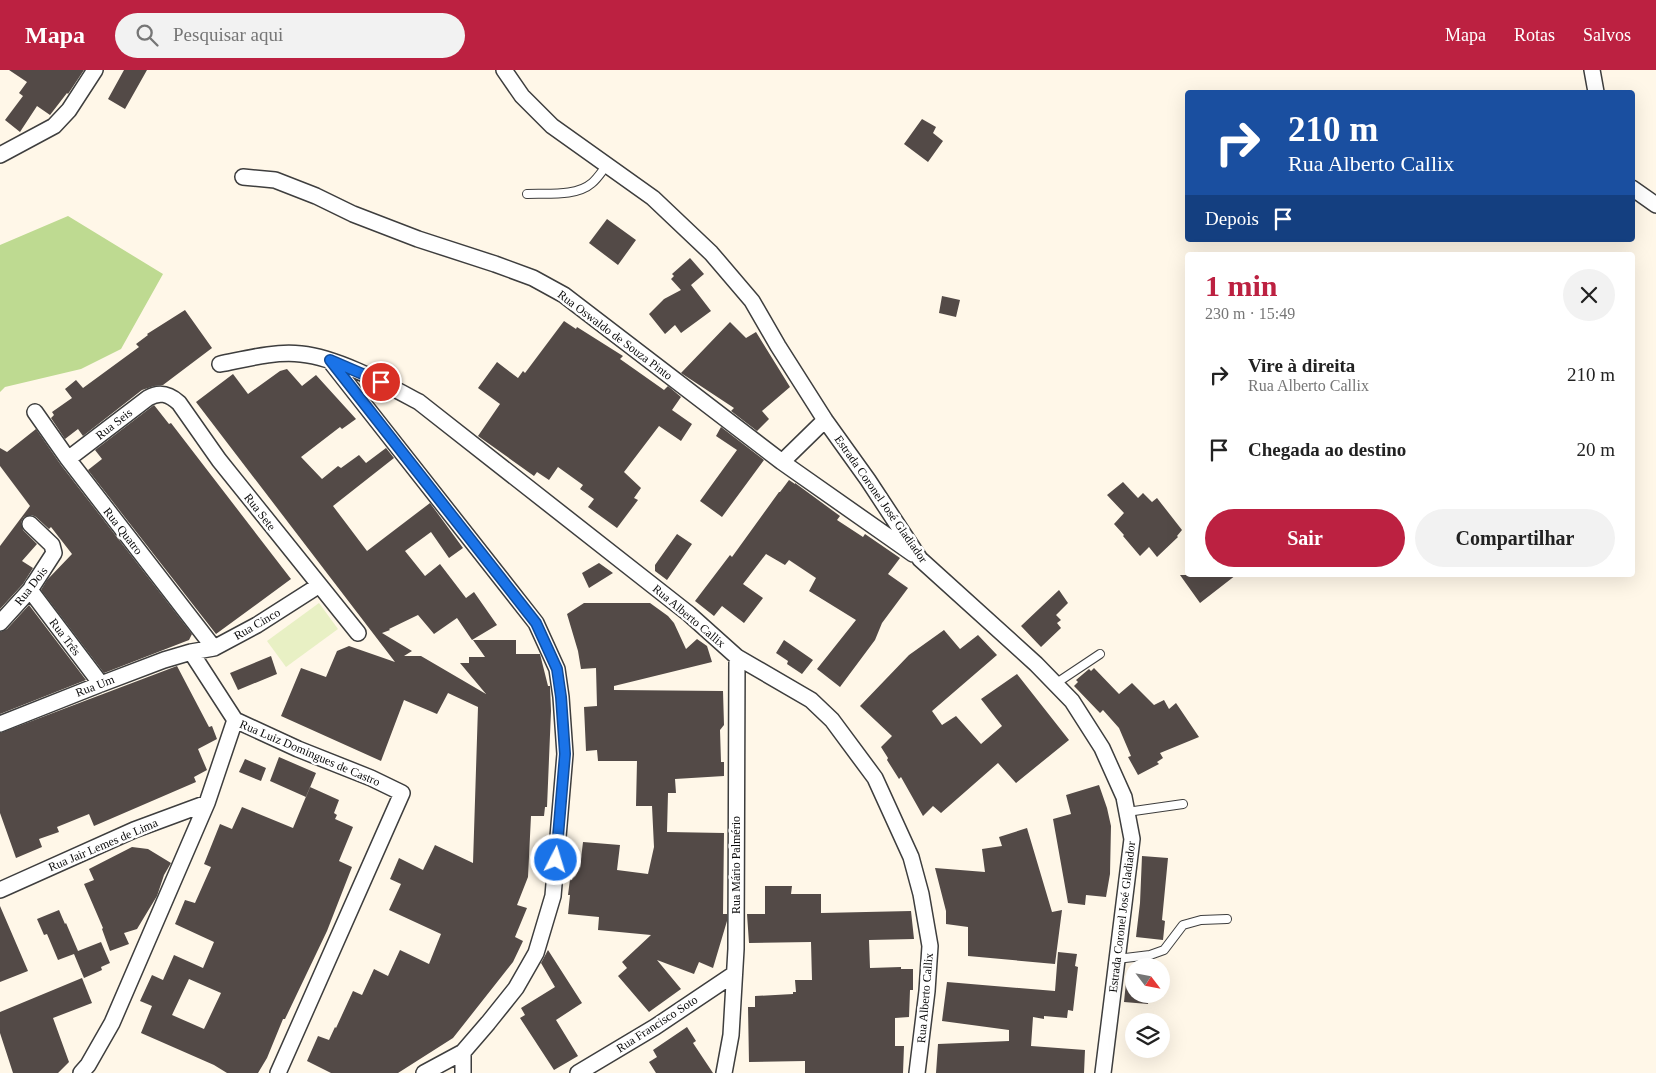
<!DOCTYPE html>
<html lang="pt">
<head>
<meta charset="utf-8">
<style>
  body { margin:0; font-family:"Times New Roman",serif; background:#f2f2f2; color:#222; height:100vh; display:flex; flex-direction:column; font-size:19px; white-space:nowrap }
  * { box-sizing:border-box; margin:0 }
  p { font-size:16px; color:#767676 }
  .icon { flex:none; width:28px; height:28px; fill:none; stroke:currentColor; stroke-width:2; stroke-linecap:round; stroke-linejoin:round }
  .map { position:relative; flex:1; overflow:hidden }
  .side { position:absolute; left:1185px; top:182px; width:450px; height:325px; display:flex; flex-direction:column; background:#fff; border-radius:5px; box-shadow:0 5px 20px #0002 }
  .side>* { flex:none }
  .guide { position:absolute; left:1185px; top:20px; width:450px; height:152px; border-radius:5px; box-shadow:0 5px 20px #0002; background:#1a4fa0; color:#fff; overflow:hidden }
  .needle { width:32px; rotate:122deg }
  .tools { position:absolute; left:1125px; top:888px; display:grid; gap:10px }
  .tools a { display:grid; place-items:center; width:45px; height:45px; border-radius:50%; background:#fff; box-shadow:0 5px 20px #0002; font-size:25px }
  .pin { position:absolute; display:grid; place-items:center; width:42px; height:42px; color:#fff; margin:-21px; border:2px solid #fff; border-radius:50%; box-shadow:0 1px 5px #0007 }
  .me { position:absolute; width:55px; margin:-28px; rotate:5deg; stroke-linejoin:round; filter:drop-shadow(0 0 4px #0008) }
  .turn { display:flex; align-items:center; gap:18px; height:105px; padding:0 20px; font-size:22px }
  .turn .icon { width:65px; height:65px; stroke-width:2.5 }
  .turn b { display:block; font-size:35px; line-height:42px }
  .then { display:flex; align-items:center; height:48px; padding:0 20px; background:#0003; gap:10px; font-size:19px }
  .round { display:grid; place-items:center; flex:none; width:52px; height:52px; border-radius:26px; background:#f2f2f2 }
  .overview { display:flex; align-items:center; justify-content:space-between; height:85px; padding:0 20px }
  h1 { font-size:30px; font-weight:800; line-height:38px; color:#bc2141 }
  .primary-button { display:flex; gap:10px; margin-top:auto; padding:10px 20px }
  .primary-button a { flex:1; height:58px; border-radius:30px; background:#bc2141; color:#fff; font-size:20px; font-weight:800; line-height:58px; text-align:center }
  .primary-button a+a { background:#f2f2f2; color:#222 }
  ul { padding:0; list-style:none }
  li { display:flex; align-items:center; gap:15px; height:75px; padding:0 20px }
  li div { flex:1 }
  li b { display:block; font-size:19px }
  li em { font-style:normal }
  header { display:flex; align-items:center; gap:30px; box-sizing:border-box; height:70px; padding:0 25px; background:#bc2141; color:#fff }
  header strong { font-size:24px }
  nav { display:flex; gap:28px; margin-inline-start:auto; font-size:18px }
  .search { width:350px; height:45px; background:#f2f2f2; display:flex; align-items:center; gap:12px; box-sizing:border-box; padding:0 18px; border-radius:28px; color:#767676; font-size:19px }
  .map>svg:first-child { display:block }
</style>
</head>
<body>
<header>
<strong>Mapa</strong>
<div class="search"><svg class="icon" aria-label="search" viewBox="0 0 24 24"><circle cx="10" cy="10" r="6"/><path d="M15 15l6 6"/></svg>Pesquisar aqui</div>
<nav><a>Mapa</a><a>Rotas</a><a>Salvos</a></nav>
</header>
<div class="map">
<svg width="1656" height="1003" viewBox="0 0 1656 1003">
  <rect width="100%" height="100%" fill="#fff7e8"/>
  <path fill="#beda91" d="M 68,146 L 163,204 L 121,279 L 81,299 L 5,317 L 0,322 L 0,175 Z"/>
  <path fill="#e8f0c4" d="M 319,533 L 338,559 L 286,597 L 267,571 Z"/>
  <path fill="#534a47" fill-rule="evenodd" d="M 9,0 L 84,0 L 68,24 L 67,23 L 50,45 L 37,36 L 20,62 L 5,50 L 23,26 L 19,23 L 27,12 Z
    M 124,0 L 147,0 L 125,39 L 108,29 Z
    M 922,49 L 936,57 L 933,63 L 943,71 L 928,92 L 904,74 Z
    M 607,149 L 636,170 L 618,195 L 589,173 Z
    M 690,188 L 704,204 L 691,215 L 711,241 L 681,263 L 675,255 L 665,264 L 649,244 L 664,229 L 681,220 L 671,209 L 674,206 L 672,204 Z
    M 942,226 L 960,230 L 956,247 L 939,243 Z
    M 185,240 L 212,278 L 163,315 L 154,316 L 142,320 L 83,366 L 78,359 L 65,369 L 51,348 L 54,345 L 52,342 L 72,328 L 65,319 L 76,310 L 83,318 L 139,277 L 136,274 L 148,265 L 147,264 Z
    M 564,251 L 576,259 L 577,257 L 623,286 L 620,289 L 664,320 L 668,316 L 681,327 L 672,340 L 692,354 L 681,371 L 659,356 L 624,402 L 641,418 L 634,428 L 638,430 L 617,458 L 588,437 L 594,429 L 580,419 L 583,415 L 558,397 L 549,410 L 537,402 L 534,406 L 478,366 L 500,334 L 478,318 L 497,292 L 518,308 L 523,301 L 525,303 Z
    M 730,252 L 746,268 L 756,262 L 790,317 L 762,341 L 769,349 L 757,361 L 731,341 L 734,338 L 681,303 Z
    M 287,299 L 302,316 L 316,305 L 356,349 L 342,359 L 340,357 L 301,387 L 322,409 L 338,396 L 341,398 L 359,385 L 366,393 L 386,378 L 394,388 L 333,436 L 367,481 L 430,433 L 463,478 L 449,488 L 431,462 L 405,481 L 425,506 L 440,494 L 466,528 L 474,522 L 497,555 L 472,570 L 457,548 L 434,564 L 418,545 L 389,559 L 390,560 L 382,563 L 412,581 L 404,586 L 421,586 L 486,624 L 460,593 L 469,593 L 469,587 L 485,587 L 473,570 L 516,570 L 516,584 L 540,584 L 548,616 L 550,616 L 551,641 L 547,737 L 545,737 L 544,746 L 531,746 L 528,807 L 517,835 L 527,838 L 515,867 L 523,871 L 513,892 L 453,968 L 398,1003 L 331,1003 L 307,991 L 318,966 L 329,970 L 335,957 L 336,958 L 353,921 L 362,925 L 374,899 L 388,906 L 400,880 L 429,894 L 441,864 L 389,840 L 401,814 L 390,809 L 399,788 L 423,800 L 435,775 L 473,793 L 478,637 L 448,623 L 437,644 L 404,630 L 381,691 L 281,646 L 301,598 L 326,607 L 337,581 L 349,576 L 395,592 L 196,332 L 233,304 L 248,324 L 280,301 Z
    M 154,335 L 169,354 L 171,353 L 291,509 L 216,564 L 88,400 L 102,389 L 95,380 Z
    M 721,357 L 764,390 L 722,447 L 700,431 L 737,380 L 716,366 Z
    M 36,359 L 61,395 L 192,564 L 189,570 L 104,603 L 41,520 L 47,510 L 72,484 L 51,457 L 49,459 L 36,447 L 32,445 L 24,447 L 21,452 L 23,460 L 37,474 L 22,491 L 33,498 L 23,514 L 0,539 L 0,476 L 30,436 L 0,396 L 0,378 L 7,382 Z
    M 789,410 L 795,414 L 795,413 L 840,446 L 837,450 L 863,467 L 865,464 L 900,488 L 888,504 L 908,518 L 882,553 L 875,570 L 840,617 L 817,599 L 856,550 L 809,521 L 816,508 L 789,490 L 785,495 L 766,484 L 743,514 L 763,528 L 744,553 L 722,536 L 714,546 L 695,531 L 730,485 L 732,487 L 779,422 L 780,422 Z
    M 1123,412 L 1138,428 L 1143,423 L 1152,432 L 1157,428 L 1182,460 L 1177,466 L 1178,467 L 1157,487 L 1149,477 L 1140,486 L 1123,466 L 1124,465 L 1114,454 L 1124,443 L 1107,425 Z
    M 677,464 L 692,474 L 667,510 L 655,501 L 655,495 Z
    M 599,493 L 613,503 L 589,518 L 582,503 Z
    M 1180,505 L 1236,505 L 1200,533 Z
    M 1059,520 L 1068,533 L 1056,545 L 1061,550 L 1057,553 L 1061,558 L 1041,577 L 1021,556 Z
    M 584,533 L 650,533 L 668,546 L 674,553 L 686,579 L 697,569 L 707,576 L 712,592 L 614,616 L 614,620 L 723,621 L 724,655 L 720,660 L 721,692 L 724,692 L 724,706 L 675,709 L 676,723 L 668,723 L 667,762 L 724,763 L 723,844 L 727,844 L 727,851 L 713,898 L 699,892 L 694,904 L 657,890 L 681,919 L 649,942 L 618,906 L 627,898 L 622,892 L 651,865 L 598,860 L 599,847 L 568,844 L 570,825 L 568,825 L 570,809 L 572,810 L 574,796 L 580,797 L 583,772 L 620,775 L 617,800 L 648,804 L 654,777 L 652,736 L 636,736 L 637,691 L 598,691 L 597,680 L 586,681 L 584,637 L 597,636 L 596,598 L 581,599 L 578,581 L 567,544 Z
    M 29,535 L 86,610 L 0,644 L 0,562 L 7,559 Z
    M 944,560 L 960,579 L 978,565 L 997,585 L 932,641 L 942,655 L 956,646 L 981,674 L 1002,656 L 981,629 L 1017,604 L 1069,670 L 1016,713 L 998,693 L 941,743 L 933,736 L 923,746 L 901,707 L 899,709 L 887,690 L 888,688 L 881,677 L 892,666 L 860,636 L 909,585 Z
    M 784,570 L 813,590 L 802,604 L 787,594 L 788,591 L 776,583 Z
    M 271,586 L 277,604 L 238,620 L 230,603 Z
    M 177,596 L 209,657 L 212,656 L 217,669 L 198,679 L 207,700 L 194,707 L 196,712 L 94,756 L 89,744 L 57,757 L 59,762 L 39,769 L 42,777 L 16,788 L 0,743 L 0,663 Z
    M 1094,598 L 1119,624 L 1132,613 L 1154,635 L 1164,630 L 1169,639 L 1176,633 L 1199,667 L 1160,683 L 1163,688 L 1157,692 L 1159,694 L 1138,705 L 1128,687 L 1131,686 L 1119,658 L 1103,640 L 1100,643 L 1074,616 L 1078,612 L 1076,610 L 1089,599 L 1091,601 Z
    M 279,687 L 316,703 L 306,727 L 270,711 Z
    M 245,689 L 266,698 L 261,711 L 239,702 Z
    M 1099,715 L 1107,738 L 1111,756 L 1110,804 L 1106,827 L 1086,825 L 1085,835 L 1068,833 L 1053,749 L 1071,744 L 1066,725 Z
    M 310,717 L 339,730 L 334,743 L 337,745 L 335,749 L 353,757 L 339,791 L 352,797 L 327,861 L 285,949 L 283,949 L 267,988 L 258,1003 L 227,1003 L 214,995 L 141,963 L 152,936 L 140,931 L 152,905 L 163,910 L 174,885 L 203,898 L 214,872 L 175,854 L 185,830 L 195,833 L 211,797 L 204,794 L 220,754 L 232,759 L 242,737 L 293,758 ZM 189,909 L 221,923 L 204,959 L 172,945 Z
    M 1027,758 L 1052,842 L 1062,840 L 1055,894 L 968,886 L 968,857 L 946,854 L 946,841 L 935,798 L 985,802 L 982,779 L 1002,776 L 999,767 Z
    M 132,777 L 148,779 L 171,793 L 164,805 L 157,826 L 137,859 L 124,863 L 129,874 L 110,881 L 102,859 L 103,858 L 84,814 L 94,810 L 89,799 Z
    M 1142,786 L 1168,788 L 1162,850 L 1165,851 L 1163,870 L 1136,867 L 1140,833 Z
    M 765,816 L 792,816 L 791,824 L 821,824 L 821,843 L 911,841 L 914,869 L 869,870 L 870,898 L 901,897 L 901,899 L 913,899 L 913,920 L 910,920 L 909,947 L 895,948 L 895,976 L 904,976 L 903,1003 L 805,1003 L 805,991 L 749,992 L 748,937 L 755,937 L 755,926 L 793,924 L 793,922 L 796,922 L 795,910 L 812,910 L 811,872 L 749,873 L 747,844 L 765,844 Z
    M 0,836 L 28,901 L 0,912 Z
    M 59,840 L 65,854 L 66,853 L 78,881 L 101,872 L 110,893 L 101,897 L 102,900 L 84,908 L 74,884 L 58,890 L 47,864 L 44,865 L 37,849 Z
    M 548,880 L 582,933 L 556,950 L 578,986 L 554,1000 L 520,948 L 525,945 L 521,938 L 555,917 L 541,893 Z
    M 1058,882 L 1077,884 L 1075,896 L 1078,897 L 1073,941 L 1068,940 L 1067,948 L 1044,946 L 1044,949 L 1033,947 L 1031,976 L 1085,980 L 1084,1003 L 936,1003 L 938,974 L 1009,971 L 1009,960 L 942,951 L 947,912 L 1055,921 Z
    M 82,908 L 92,933 L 53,948 L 69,992 L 58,1003 L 13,1003 L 0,963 L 0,942 Z
    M 1126,912 L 1134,912 L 1134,924 L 1149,924 L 1148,934 L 1124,932 Z
    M 687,957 L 696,971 L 693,973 L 713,1003 L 656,1003 L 649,992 L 657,987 L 653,980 Z"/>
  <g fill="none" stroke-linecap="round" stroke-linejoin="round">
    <g stroke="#3e3e3e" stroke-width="10">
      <path id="lane" d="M 527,124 C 547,123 576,127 592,113 C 598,108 602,101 607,95
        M 1055,614 L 1100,584
        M 1127,742 L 1183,734
        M 1117,889 L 1150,885 L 1164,880 L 1183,855 L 1201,850 L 1227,849"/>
    </g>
    <g stroke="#3e3e3e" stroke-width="18">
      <path id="street" d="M 504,0 L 522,26 L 552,56 L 653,128 L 711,183 L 752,231 L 778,276 L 825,350 L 868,410 L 920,489 L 1036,594 L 1072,631 L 1102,678 L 1124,727 L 1132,769 L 1103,1003
        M 1592,0 L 1596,22
        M 0,85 L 54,56 L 69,40 L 95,0
        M 243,107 L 275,110 L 316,126 L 353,144 L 418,169 L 495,194 L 533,208 L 564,225 L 782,392 L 913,484
        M 1632,118 L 1656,135
        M 330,291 L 536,553 L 557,599 L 561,627 L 565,684 L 553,826 L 536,883 L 516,918 L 488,953 L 463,982 L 424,1003
        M 220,294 C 246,289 274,281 301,284 C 339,288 385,314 419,332 L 689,544 L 737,587 L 811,630 L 832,650 L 875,708 L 911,787 L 921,824 L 930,876 L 927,921 L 917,1003
        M 35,342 L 68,389 L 214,578
        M 68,389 L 148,328 C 160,321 169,324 179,333 L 219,390 L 358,563
        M 782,392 L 825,350
        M 30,520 L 101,614
        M 0,553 L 30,520 L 54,483 L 52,475 L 30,454
        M 191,582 L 235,650
        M 235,650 L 298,679 L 371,708 L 402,723 L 278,1003
        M 0,654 L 101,614 L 164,590 L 191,582 L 214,578 L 257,555 L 318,516
        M 0,820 L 134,760 L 207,733
        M 81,1003 L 88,995 L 112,953 L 207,733 L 235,650
        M 463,1003 L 463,982
        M 578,1003 L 655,957 L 734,904
        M 724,1003 L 731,965 L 736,879 L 737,587"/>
    </g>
    <use href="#lane" stroke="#fff" stroke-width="8"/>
    <use href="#street" stroke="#fff" stroke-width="15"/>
  </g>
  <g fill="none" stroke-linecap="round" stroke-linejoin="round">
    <g stroke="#114b97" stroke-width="12">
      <path id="route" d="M 381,312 L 330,290 L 536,553 L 557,599 L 561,627 L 565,684 L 556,790"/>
    </g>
    <use href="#route" stroke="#1a73e8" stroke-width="9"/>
  </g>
  <g text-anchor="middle" stroke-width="5" stroke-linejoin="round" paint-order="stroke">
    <g font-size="12" fill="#0b0b0b" stroke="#fff">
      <text transform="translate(615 265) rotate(37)" y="4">Rua Oswaldo de Souza Pinto</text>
      <text transform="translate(114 354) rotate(-38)" y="4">Rua Seis</text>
      <text transform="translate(881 429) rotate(55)" y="4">Estrada Coronel José Gladiador</text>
      <text transform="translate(260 442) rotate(52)" y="4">Rua Sete</text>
      <text transform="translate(123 461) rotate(52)" y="4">Rua Quatro</text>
      <text transform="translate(31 516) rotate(-52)" y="4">Rua Dois</text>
      <text transform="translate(689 546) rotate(40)" y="4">Rua Alberto Callix</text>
      <text transform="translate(257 554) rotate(-30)" y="4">Rua Cinco</text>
      <text transform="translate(65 567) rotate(53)" y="4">Rua Três</text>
      <text transform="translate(95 616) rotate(-21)" y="4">Rua Um</text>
      <text transform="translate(310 683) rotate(23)" y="4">Rua Luiz Domingues de Castro</text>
      <text transform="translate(103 775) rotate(-23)" y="4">Rua Jair Lemes de Lima</text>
      <text transform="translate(736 795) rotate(-90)" y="4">Rua Mário Palmério</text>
      <text transform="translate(1122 847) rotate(-83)" y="4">Estrada Coronel José Gladiador</text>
      <text transform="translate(925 928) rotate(-85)" y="4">Rua Alberto Callix</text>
      <text transform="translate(657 954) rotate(-33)" y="4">Rua Francisco Soto</text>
    </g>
  </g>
</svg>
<div class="tools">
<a><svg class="needle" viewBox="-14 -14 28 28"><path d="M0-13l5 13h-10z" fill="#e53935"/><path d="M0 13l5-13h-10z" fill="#767676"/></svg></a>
<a><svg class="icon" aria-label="layers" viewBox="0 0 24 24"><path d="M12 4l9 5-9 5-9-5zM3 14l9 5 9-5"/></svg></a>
</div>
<div class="pin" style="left:381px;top:312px;background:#d93025"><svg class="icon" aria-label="arrive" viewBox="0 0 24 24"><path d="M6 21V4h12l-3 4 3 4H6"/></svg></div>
<svg class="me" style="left:556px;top:790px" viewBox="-20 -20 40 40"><circle r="17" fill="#1a73e8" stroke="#fff" stroke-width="3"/><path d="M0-11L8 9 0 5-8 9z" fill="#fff"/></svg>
<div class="guide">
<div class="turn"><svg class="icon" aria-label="right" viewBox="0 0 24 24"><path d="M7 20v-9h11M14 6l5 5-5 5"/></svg><div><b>210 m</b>Rua Alberto Callix</div></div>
<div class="then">Depois<svg class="icon" aria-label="arrive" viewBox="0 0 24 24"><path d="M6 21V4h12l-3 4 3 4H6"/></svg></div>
</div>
<section class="side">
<div class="overview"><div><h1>1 min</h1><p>230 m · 15:49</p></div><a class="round"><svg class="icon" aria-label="close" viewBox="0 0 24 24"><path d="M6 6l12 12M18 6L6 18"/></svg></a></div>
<ul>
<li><svg class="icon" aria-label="right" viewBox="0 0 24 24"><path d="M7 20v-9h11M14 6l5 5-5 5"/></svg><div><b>Vire à direita</b><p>Rua Alberto Callix</p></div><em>210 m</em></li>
<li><svg class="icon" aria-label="arrive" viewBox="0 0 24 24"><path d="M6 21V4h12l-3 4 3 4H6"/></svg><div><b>Chegada ao destino</b></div><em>20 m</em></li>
</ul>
<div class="primary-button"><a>Sair</a><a>Compartilhar</a></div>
</section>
</div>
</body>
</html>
